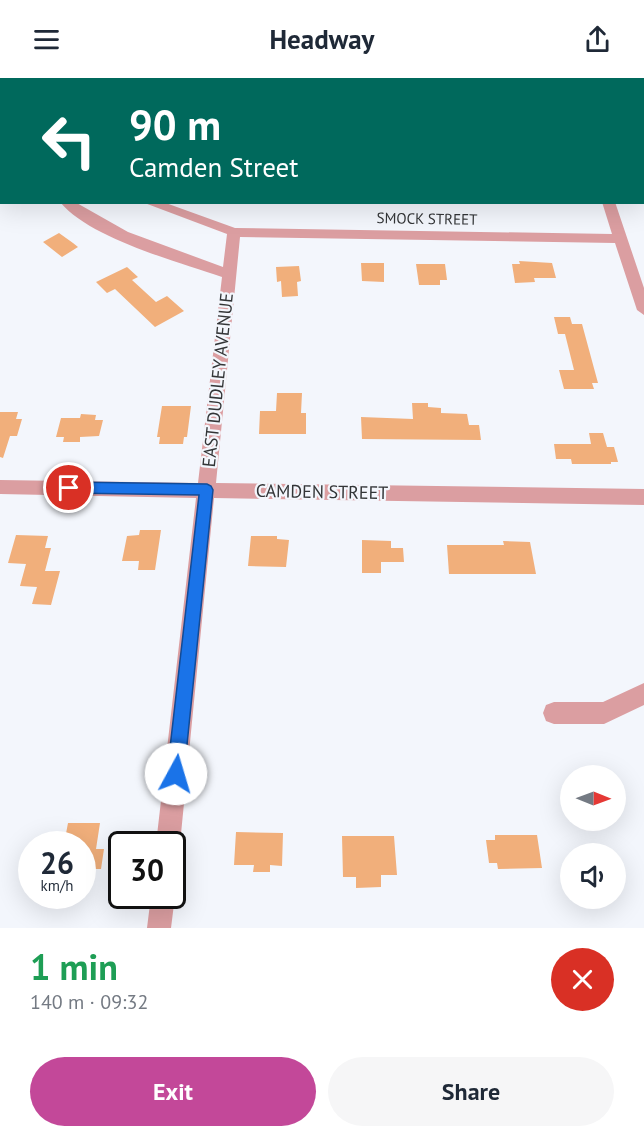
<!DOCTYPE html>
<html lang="en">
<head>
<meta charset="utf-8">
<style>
  body { margin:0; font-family:"PT Sans",sans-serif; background:#f6f6f7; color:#1f2937; height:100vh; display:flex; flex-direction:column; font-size:22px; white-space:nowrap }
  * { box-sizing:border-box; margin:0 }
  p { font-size:20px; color:#747a83 }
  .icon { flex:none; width:33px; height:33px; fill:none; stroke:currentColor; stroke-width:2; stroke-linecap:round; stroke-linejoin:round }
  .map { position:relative; height:850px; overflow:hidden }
  .sheet { display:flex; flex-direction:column; background:#fff; flex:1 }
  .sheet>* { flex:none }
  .top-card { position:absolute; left:0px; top:0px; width:645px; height:126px; box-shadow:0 6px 24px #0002; background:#00695c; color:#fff; overflow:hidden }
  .needle { width:39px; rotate:91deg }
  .buttons { position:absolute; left:560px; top:687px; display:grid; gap:12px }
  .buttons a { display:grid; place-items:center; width:66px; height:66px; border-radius:50%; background:#fff; box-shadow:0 6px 24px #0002; font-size:30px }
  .speed { position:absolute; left:18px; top:753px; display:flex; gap:12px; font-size:30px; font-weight:700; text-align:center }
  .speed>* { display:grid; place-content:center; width:78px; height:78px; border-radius:50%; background:#fff; box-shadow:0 6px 24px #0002; line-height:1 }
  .speed small { font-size:15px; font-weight:400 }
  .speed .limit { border:3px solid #111; border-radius:9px; background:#fff; color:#111 }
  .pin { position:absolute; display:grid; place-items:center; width:51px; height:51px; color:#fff; margin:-26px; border:3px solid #fff; border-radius:50%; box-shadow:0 2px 6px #0007 }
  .me { position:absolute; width:66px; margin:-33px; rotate:6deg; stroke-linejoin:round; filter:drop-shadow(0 0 4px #0008) }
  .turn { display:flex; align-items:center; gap:21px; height:126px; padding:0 30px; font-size:27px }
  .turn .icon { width:78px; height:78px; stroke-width:2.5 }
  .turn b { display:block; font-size:42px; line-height:51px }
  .round { display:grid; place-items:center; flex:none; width:63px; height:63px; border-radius:32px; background:#f6f6f7 }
  .headline { display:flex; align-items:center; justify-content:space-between; height:102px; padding:0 30px }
  h1 { font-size:36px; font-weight:600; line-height:45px; color:#1e9e55 }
  .button { display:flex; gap:12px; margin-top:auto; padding:12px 30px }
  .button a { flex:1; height:69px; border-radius:36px; background:#c34899; color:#fff; font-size:24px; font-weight:600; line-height:69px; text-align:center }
  .button a+a { background:#f6f6f7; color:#1f2937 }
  header { display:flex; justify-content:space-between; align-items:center; height:78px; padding:0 30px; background:#fff; font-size:27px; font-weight:600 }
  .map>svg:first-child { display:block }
</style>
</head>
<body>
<header><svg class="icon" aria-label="menu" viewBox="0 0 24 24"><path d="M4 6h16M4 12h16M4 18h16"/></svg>Headway<svg class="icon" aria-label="share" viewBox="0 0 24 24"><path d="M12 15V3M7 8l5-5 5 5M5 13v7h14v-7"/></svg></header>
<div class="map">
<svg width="644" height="850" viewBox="0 0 644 850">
  <rect width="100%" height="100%" fill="#f3f6fc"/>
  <path fill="#f1af7b" d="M 59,155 L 73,165 L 78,169 L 62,179 L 43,164 Z
    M 519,183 L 552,185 L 556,200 L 534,200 L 535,204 L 515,205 L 512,186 L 520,186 Z
    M 361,185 L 384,185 L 384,204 L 362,203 Z
    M 416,186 L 445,186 L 447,202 L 440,202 L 440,207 L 419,207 Z
    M 299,188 L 301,203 L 297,204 L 298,218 L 282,219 L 281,203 L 277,204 L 276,189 Z
    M 127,189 L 138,199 L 132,202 L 156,224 L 167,218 L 184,233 L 155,249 L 115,211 L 107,215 L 96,204 Z
    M 554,239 L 570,239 L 572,246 L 582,246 L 598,305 L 592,305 L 594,311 L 564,311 L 559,292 L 574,292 L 565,256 L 558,256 Z
    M 277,315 L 302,315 L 301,335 L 306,335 L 306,356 L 259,356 L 260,333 L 276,333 Z
    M 412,325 L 428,325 L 428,329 L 441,330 L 441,335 L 467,336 L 469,347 L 479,347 L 481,362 L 362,361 L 361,339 L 413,341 Z
    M 162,328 L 191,328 L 187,359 L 184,359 L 183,366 L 159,366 L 160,359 L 157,359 Z
    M 0,334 L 18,334 L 16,341 L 22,341 L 17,358 L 10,358 L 3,380 L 0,379 Z
    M 81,336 L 96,337 L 95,342 L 103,342 L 99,358 L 80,359 L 80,364 L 63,364 L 64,359 L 56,359 L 61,340 L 80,340 Z
    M 589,355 L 603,355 L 607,369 L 614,369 L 618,384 L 611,384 L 611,386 L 572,386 L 571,381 L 556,381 L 554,366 L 591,366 Z
    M 140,452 L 161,452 L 155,492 L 138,492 L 139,483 L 122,483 L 127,458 L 139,457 Z
    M 16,457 L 48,458 L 45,470 L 51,470 L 45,493 L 60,493 L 51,527 L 32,526 L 37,509 L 20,508 L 26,486 L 8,485 Z
    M 251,458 L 277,458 L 277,461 L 289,462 L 286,489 L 248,488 Z
    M 362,462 L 391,463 L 391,470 L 403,470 L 404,484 L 381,484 L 381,495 L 362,495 Z
    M 503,463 L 530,464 L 536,496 L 449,496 L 447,467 L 504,467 Z
    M 68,745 L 100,745 L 96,771 L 104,771 L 101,791 L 93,791 L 91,803 L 82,802 L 82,766 L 64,766 Z
    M 236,754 L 283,755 L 282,788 L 270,787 L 270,794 L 253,794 L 254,787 L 234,787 Z
    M 495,757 L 537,757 L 542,790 L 498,791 L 497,785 L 489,785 L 486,762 L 495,762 Z
    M 342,758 L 394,758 L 397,797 L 381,797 L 381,809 L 356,810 L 356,799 L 343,799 Z"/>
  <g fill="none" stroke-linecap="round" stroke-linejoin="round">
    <path fill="#db9ea1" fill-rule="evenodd" d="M 57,0 L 69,0 L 69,2 L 57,2 Z
      M 560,0 L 572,0 L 572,2 L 561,2 Z
      M 0,44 L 2,45 L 2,52 L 0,52 Z
      M 60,124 L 75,124 L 128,154 L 223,189 L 227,156 L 142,124 L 163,124 L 235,150 L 612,156 L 602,124 L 615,124 L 644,210 L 644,237 L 637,232 L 615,165 L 240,159 L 216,405 L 644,411 L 644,427 L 214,420 L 180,766 L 176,774 L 172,776 L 172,766 L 156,766 L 196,420 L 0,416 L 0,402 L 198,405 L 222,199 C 176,183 91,161 60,124 Z
      M 644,605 L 644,627 L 604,646 L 554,646 L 546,643 L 543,635 L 546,627 L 554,624 L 603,624 Z
      M 172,812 L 175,818 L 171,850 L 147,850 L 151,818 L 172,818 Z"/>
  </g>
  <path fill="#1a73e8" stroke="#114b97" stroke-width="1.5" d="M 69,404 L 207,406 L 211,408 L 213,412 L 184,696 L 182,702 L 176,704 L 170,702 L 167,696 L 199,417 L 69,415 L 64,414 L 62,410 L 64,406 Z"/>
  <g text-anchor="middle" stroke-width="4.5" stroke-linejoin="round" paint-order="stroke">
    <g font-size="15" fill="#333537" stroke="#f3f6fc">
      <text transform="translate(427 141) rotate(1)" y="5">SMOCK STREET</text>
    </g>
    <g font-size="18" fill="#333537" stroke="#f3f6fc">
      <text transform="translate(218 302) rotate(-84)" y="6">EAST DUDLEY AVENUE</text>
      <text transform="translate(322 414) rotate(1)" y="6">CAMDEN STREET</text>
    </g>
  </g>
</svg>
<div class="buttons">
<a><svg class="needle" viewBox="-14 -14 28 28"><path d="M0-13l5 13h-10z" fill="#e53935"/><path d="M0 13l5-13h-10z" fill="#747a83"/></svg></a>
<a><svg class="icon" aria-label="sound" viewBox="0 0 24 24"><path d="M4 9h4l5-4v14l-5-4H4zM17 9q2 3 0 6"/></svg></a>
</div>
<div class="speed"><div>26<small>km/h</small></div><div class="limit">30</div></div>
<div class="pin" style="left:69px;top:410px;background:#d93025"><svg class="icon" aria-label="arrive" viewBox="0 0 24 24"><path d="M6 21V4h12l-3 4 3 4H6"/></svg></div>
<svg class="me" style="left:176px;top:696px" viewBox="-20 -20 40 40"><circle r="19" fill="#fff"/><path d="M0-13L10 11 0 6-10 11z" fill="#1a73e8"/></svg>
<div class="top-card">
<div class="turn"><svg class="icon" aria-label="left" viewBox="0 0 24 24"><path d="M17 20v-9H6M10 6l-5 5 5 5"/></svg><div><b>90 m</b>Camden Street</div></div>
</div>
</div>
<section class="sheet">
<div class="headline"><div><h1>1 min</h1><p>140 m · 09:32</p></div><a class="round" style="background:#d93025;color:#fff"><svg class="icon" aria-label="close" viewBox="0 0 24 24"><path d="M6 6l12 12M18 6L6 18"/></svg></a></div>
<div class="button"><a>Exit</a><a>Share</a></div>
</section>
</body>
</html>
